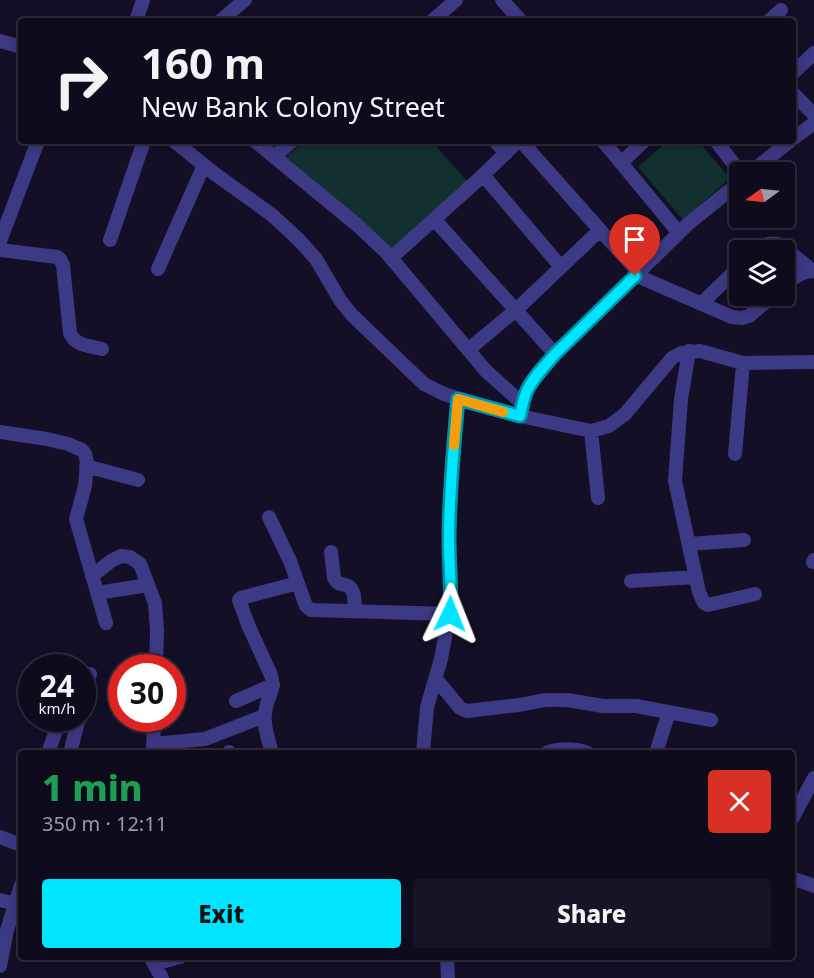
<!DOCTYPE html>
<html lang="en">
<head>
<meta charset="utf-8">
<style>
  body { margin:0; font-family:"Noto Sans",sans-serif; background:#171425; color:#f1f3f6; height:100vh; display:flex; flex-direction:column; font-size:22px; white-space:nowrap }
  * { box-sizing:border-box; margin:0 }
  p { font-size:20px; color:#9b9ba3 }
  .icon { flex:none; width:33px; height:33px; fill:none; stroke:currentColor; stroke-width:2; stroke-linecap:round; stroke-linejoin:round }
  .map { position:relative; flex:1; overflow:hidden }
  .sheet { position:absolute; left:18px; top:750px; width:777px; height:210px; display:flex; flex-direction:column; background:#0e0b1c; border-radius:6px; box-shadow:0 3px 15px #0003,0 0 0 2px #2e2b3b }
  .sheet>* { flex:none }
  .hud { position:absolute; left:18px; top:18px; width:778px; height:126px; border-radius:6px; box-shadow:0 3px 15px #0003,0 0 0 2px #2e2b3b; background:#0e0b1c; color:#f1f3f6; overflow:hidden }
  .needle { width:39px; rotate:255deg }
  .buttons { position:absolute; left:729px; top:162px; display:grid; gap:12px }
  .buttons a { display:grid; place-items:center; width:66px; height:66px; border-radius:6px; background:#0e0b1c; box-shadow:0 3px 15px #0003,0 0 0 2px #2e2b3b; font-size:30px }
  .speed { position:absolute; left:18px; top:654px; display:flex; gap:12px; font-size:30px; font-weight:700; text-align:center }
  .speed>* { display:grid; place-content:center; width:78px; height:78px; border-radius:50%; background:#0e0b1c; box-shadow:0 3px 15px #0003,0 0 0 2px #2e2b3b; line-height:1 }
  .speed small { font-size:15px; font-weight:400 }
  .speed .limit { border:9px solid #d22; background:#fff; color:#111 }
  .pin { position:absolute; display:grid; place-items:center; width:51px; height:51px; color:#fff; margin:-62px -26px; border-radius:50% 50% 50% 0; rotate:-45deg; box-shadow:0 0 6px #0007 }
  .pin .icon { rotate:45deg }
  .me { position:absolute; width:66px; margin:-33px; rotate:2deg; stroke-linejoin:round; filter:drop-shadow(0 0 4px #0008) }
  .turn { display:flex; align-items:center; gap:21px; height:126px; padding:0 24px; font-size:27px }
  .turn .icon { width:78px; height:78px; stroke-width:2.5 }
  .turn b { display:block; font-size:42px; line-height:51px }
  .round { display:grid; place-items:center; flex:none; width:63px; height:63px; border-radius:6px; background:#171425 }
  .overview { display:flex; align-items:center; justify-content:space-between; height:102px; padding:0 24px }
  h1 { font-size:36px; font-weight:800; line-height:45px; color:#1e9e55 }
  .button { display:flex; gap:12px; margin-top:auto; padding:12px 24px }
  .button a { flex:1; height:69px; border-radius:6px; background:#00e5ff; color:#111; font-size:24px; font-weight:800; line-height:69px; text-align:center }
  .button a+a { background:#171425; color:#f1f3f6 }
  .map>svg:first-child { display:block }
</style>
</head>
<body>
<div class="map">
<svg width="814" height="978" viewBox="0 0 814 978">
  <rect width="100%" height="100%" fill="#130f26"/>
  <path fill="#12302f" d="M 304,141 L 431,141 L 468,182 L 393,249 L 285,158 Z
    M 668,141 L 698,141 L 730,178 L 683,220 L 638,167 Z"/>
  <g fill="none" stroke-linecap="round" stroke-linejoin="round">
    <path stroke="#3d3a85" stroke-width="14" d="M 502,0 L 521,21
      M 136,21 L 143,0
      M 220,21 L 245,0
      M 432,21 L 456,0
      M 769,21 L 781,10
      M 0,41 L 21,47
      M 794,72 L 814,53
      M 794,94 L 814,115
      M 794,138 L 810,126 L 814,125
      M 174,141 L 215,174 L 272,215 L 299,240 L 316,259 L 340,300 L 352,315 L 424,384 L 444,394 L 478,405 L 520,416 L 591,431 L 609,426 L 625,414 L 672,358 L 681,353 L 700,351 L 743,363 L 814,362
      M 255,141 L 357,225 L 386,252 L 486,371 L 523,404
      M 495,141 L 506,153
      M 603,141 L 679,233
      M 716,141 L 740,172
      M 274,157 L 292,141
      M 621,163 L 644,141
      M 751,172 L 790,141
      M 483,175 L 561,267
      M 434,219 L 555,354
      M 600,230 L 638,272
      M 110,240 L 144,141
      M 0,241 L 38,141
      M 0,250 L 57,257 L 60,259 L 63,265 L 70,333 C 75,346 90,346 102,349
      M 755,250 C 761,246 770,242 778,244 C 784,247 805,265 813,271
      M 391,258 L 479,179 L 518,141
      M 158,269 L 204,165
      M 635,275 L 732,317 L 742,318 L 749,316 L 773,296
      M 784,286 C 794,278 801,271 814,271
      M 701,304 L 740,266
      M 469,349 L 516,310 L 600,230 L 521,141
      M 689,351 L 681,399 L 675,481 L 699,592 L 704,603 L 708,605 L 755,594
      M 522,410 L 524,395 L 528,388 L 555,354 L 689,223 L 740,182
      M 591,431 L 598,498
      M 0,432 L 47,439 L 68,444 L 82,450 L 85,454 L 87,462 L 85,486 L 76,519 L 106,623
      M 735,454 L 743,363
      M 86,466 L 138,480
      M 269,517 L 290,561 L 306,606 L 311,610 L 450,614
      M 689,544 L 744,540
      M 331,552 L 334,578 C 339,586 340,582 348,586 C 356,590 354,603 355,611
      M 813,562 L 814,560
      M 92,576 L 111,561 L 121,556 L 130,557 L 140,564 L 155,603 L 157,631 L 156,668
      M 631,581 L 696,577
      M 97,593 L 148,585
      M 436,679 L 460,708 L 467,711 L 519,705 L 545,700 L 567,700 L 603,706 L 636,706 L 711,720
      M 236,701 L 273,685
      M 82,705 L 90,674
      M 153,744 L 205,739 L 264,716
      M 153,751 L 154,718
      M 229,752 L 229,753
      M 48,753 L 55,733
      M 70,753 L 79,718
      M 272,753 C 269,741 263,726 265,714 C 266,698 276,691 271,675 L 249,627 L 239,600 L 241,598 L 298,583
      M 423,753 L 427,707 L 441,659 L 450,610 L 449,539 L 452,465 L 457,399
      M 546,753 C 559,748 575,748 588,753
      M 656,753 L 669,712
      M 792,819 L 814,778
      M 0,837 L 21,845
      M 792,878 L 814,886
      M 0,900 L 16,904
      M 150,957 L 162,978
      M 447,957 L 448,978
      M 154,964 L 180,957
      M 0,966 L 7,930 L 21,885"/>
  </g>
  <g fill="none" stroke-linecap="round" stroke-linejoin="round">
    <g stroke="#0095a6" stroke-width="15">
      <path id="route" d="M 450,614 C 452,589 449,564 449,539 C 449,492 454,445 458,399 L 520,416 C 522,408 523,400 526,393 C 532,378 545,366 555,354 L 635,276"/>
    </g>
    <use href="#route" stroke="#00e5ff" stroke-width="10"/>
    <path stroke="#f59e0b" stroke-width="10" d="M 454,445 L 458,399 L 503,412"/>
  </g>
</svg>
<div class="buttons">
<a><svg class="needle" viewBox="-14 -14 28 28"><path d="M0-13l5 13h-10z" fill="#e53935"/><path d="M0 13l5-13h-10z" fill="#9b9ba3"/></svg></a>
<a><svg class="icon" aria-label="layers" viewBox="0 0 24 24"><path d="M12 4l9 5-9 5-9-5zM3 14l9 5 9-5"/></svg></a>
</div>
<div class="speed"><div>24<small>km/h</small></div><div class="limit">30</div></div>
<div class="pin" style="left:635px;top:276px;background:#d93025"><svg class="icon" aria-label="arrive" viewBox="0 0 24 24"><path d="M6 21V4h12l-3 4 3 4H6"/></svg></div>
<svg class="me" style="left:450px;top:614px" viewBox="-20 -20 40 40"><path d="M0-17L14 15 0 8-14 15z" fill="#00e5ff" stroke="#fff" stroke-width="4"/></svg>
<div class="hud">
<div class="turn"><svg class="icon" aria-label="right" viewBox="0 0 24 24"><path d="M7 20v-9h11M14 6l5 5-5 5"/></svg><div><b>160 m</b>New Bank Colony Street</div></div>
</div>
<section class="sheet">
<div class="overview"><div><h1>1 min</h1><p>350 m · 12:11</p></div><a class="round" style="background:#d93025;color:#fff"><svg class="icon" aria-label="close" viewBox="0 0 24 24"><path d="M6 6l12 12M18 6L6 18"/></svg></a></div>
<div class="button"><a>Exit</a><a>Share</a></div>
</section>
</div>
</body>
</html>
